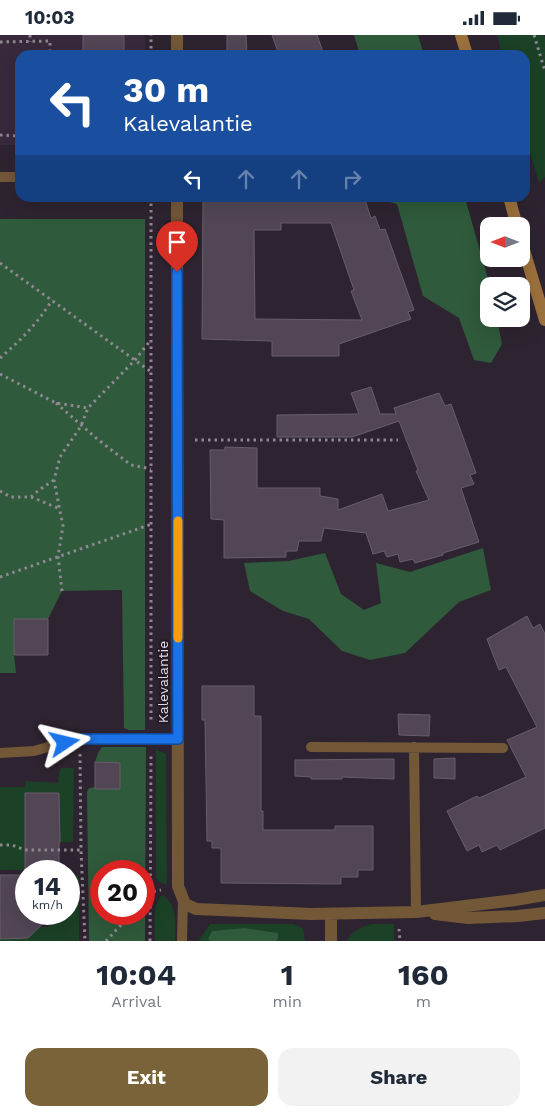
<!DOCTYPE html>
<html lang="en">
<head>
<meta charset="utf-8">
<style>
  body { margin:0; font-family:"Work Sans",sans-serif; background:#f2f2f3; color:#1f2937; height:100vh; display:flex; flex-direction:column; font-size:19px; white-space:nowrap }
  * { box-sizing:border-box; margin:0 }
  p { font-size:16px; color:#747a83 }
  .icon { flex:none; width:28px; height:28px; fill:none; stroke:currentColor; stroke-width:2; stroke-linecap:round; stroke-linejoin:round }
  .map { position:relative; height:906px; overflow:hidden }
  .sheet { display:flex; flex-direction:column; background:#fff; flex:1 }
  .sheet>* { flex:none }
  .hud { position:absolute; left:15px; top:15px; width:515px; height:152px; border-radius:15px; box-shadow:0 5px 20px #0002; background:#1a4fa0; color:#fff; overflow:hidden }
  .needle { width:32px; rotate:270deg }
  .fabs { position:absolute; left:480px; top:182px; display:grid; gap:10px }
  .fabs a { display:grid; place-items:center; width:50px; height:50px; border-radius:10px; background:#fff; box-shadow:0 5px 20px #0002; font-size:25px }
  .speed { position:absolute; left:15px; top:825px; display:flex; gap:10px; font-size:25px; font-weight:700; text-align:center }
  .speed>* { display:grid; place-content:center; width:65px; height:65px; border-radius:50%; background:#fff; box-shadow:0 5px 20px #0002; line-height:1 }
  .speed small { font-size:12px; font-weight:400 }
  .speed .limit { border:8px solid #d22; background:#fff; color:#111 }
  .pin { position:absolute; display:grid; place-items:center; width:42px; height:42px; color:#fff; margin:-51px -21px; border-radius:50% 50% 50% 0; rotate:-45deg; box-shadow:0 0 5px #0007 }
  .pin .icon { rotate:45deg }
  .me { position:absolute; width:55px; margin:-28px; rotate:80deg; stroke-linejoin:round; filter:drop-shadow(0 0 4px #0008) }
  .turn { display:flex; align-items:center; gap:18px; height:105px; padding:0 25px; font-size:22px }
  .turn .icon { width:65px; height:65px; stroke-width:2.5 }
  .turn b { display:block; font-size:35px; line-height:42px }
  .lanes { display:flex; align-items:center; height:48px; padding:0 25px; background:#0003; justify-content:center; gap:25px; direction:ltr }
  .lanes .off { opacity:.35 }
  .eta { display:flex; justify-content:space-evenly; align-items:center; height:85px; text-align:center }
  .eta b { font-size:30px; font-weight:700; line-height:35px }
  .action { display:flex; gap:10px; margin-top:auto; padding:10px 25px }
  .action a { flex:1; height:58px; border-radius:15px; background:#7a6338; color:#fff; font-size:20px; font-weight:700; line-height:58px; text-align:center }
  .action a+a { background:#f2f2f3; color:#1f2937 }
  .status { display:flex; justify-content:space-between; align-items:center; height:35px; padding:0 25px; background:#fff; direction:ltr }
  .status svg { height:14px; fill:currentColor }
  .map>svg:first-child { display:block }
</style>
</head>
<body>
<div class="status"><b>10:03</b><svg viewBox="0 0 49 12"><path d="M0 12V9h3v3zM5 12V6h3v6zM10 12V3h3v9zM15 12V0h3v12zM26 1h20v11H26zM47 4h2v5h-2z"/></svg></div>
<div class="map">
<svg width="545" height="906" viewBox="0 0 545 906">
  <rect width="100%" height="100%" fill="#2e2431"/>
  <path fill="#38293c" d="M 0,0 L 145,0 L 145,20 L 20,20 L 20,110 L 0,110 Z"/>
  <path fill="#1b4126" d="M 497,0 L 544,0 L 545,3 L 545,142 L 539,148 L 525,99 L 525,20 L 502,20 Z
    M 156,714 L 166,719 L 167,850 L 162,848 L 156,844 Z
    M 61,733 L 74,733 L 73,807 L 60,807 L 59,758 L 25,758 L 25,835 L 0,835 L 0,752 L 25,752 L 25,746 L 58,748 L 59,738 Z
    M 69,840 L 77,840 L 79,844 L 79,906 L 0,906 L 0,904 L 28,903 L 39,892 L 48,892 L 59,881 L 59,879 L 69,879 Z
    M 161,861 L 164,861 C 178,872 175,889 175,906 L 155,906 C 155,892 152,873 161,861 Z
    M 210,889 L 293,889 L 303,893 L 305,906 L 198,906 Z
    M 372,889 L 394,889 L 394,906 L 346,906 C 353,896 360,892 372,889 Z"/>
  <path fill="#2f5a3b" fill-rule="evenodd" d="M 354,0 L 418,0 L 424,20 L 360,20 Z
    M 383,163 L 465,163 L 490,251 L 489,251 L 489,284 L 497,284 L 502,309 L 491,328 L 474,325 L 459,283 L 423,261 L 397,169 L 383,165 Z
    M 0,184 L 145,184 L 145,695 L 129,695 L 124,693 L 122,555 L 62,556 L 48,584 L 14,584 L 14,620 L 16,638 L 0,638 Z
    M 483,513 L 491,555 L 459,567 L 405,618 L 370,625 L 342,616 L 309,584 L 283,576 L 250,556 L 244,528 L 289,526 L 325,518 L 341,559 L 364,575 L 381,568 L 376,528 L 410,537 Z
    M 102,712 L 146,712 L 145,906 L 89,906 L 87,757 L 89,753 L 95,752 L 95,754 L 120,754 L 120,728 L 95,727 L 98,718 ZM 101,836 L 144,836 L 144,879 L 101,879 Z
    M 244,893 L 278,898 L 278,904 L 276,906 L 210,906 L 208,904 L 212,896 Z"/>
  <path fill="#524655" stroke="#695d6c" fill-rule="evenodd" d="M 83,0 L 124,0 L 124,20 L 83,20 Z
    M 227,0 L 246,0 L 247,20 L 227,20 Z
    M 272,0 L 317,0 L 324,20 L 279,20 Z
    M 203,162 L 364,162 L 371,183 L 375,181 L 380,195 L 385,194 L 414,275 L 408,277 L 411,284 L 339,309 L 339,321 L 272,321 L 272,306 L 202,304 ZM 281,188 L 331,188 L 354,255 L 351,256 L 362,285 L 255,284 L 254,195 L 281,195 Z
    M 371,352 L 380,379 L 396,379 L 394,373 L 439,358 L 445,371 L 451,369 L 476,438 L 470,440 L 474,449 L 461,453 L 479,507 L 443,518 L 443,520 L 415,528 L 413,524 L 400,527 L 398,519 L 387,522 L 384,516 L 373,519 L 366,498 L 324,493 L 321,506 L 299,506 L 297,516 L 286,516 L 286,522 L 224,523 L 224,485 L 211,484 L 210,415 L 225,415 L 225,412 L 257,413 L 257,453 L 320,453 L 320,461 L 338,464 L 338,475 L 382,459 L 388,476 L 429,465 L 416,436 L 418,435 L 399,386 L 352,402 L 277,402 L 277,380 L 359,379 L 351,358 Z
    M 527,581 L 533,593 L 540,589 L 545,599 L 545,793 L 500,815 L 497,810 L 482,817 L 479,810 L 467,816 L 447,776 L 477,761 L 479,763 L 526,742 L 507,705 L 537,692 L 506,632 L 499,635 L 487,604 Z
    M 14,584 L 48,584 L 48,620 L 14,620 Z
    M 202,651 L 254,651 L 254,681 L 261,681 L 261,776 L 263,776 L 263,795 L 335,795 L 335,791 L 373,791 L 373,835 L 358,835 L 358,842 L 341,842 L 341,849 L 221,848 L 221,813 L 212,813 L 212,806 L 207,806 L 205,685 L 202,685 Z
    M 398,679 L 430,680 L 429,701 L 399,700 Z
    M 455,723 L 455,744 L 434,743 L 434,724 Z
    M 394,724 L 394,744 L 342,742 L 342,744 L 311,744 L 311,742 L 295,741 L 295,725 Z
    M 95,727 L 120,728 L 120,754 L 95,754 Z
    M 25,758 L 59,758 L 60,807 L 59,809 L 59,836 L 25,836 Z
    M 0,840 L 26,840 L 26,879 L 53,879 L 28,903 L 0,904 Z"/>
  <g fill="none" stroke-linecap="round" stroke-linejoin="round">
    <path stroke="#8f8791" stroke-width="3" stroke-dasharray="2.5 4" stroke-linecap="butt" d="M 30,0 L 30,7
      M 534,0 L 545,36
      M 0,7 L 50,6 L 50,20
      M 151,20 L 151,0
      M 0,100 L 20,101
      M 151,162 L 151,688
      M 0,228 L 150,336
      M 0,323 C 20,306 38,288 52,265
      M 0,339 L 56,368 L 88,373
      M 56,368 L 96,403 L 131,430 L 151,434
      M 195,405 L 398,405
      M 0,456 L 11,462 L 31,462 L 39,455 L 54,445
      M 31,462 L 58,473
      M 0,542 L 152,489
      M 62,556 L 58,521 L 63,491 L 54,445 L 60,422 L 81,391 L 88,373 L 135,325 L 150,306
      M 80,719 L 81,815 L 85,906
      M 0,810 L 12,810 L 25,815 L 81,815
      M 144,865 L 151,857 L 161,855
      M 399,894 L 400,906
      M 106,906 L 131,879
      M 150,906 L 151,719"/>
    <path stroke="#735838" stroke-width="10" d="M 0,142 L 20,142
      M 311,712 L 503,713
      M 414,712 L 416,877
      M 0,718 L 34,716 L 80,703 L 178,704
      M 182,906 L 183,863"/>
    <path stroke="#735838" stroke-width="12" d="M 177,0 L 177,20
      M 177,162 L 178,851 L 185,869 L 196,874 L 311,879 L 416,877 L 515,865 L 545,860
      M 331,879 L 331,906
      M 435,879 L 468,883 L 518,881 L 545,878"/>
    <path stroke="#9c713c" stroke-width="12" d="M 461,0 L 467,20
      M 509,162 L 517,191
      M 521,205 L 545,285"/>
  </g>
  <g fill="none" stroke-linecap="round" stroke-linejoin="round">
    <g stroke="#114b97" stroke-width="12">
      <path id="route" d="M 65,708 L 80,704 L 178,704 L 177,237"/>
    </g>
    <use href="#route" stroke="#1a73e8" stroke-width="9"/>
    <path stroke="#f59e0b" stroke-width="9" d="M 178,486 L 178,603"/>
  </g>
  <g text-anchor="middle" stroke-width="4" stroke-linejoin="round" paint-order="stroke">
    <g font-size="14" fill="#dfd8e1" stroke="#241a27">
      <text transform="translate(163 647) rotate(-90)" y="5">Kalevalantie</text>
    </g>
  </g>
</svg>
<div class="fabs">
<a><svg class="needle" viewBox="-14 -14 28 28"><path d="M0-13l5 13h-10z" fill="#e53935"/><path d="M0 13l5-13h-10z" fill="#747a83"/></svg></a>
<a><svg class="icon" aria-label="layers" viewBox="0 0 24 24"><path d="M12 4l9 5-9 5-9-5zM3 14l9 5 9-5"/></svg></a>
</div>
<div class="speed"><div>14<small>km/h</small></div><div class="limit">20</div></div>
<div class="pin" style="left:177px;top:237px;background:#d93025"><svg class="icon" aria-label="arrive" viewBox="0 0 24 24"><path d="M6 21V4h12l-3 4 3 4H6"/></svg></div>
<svg class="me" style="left:65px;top:708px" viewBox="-20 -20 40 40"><path d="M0-17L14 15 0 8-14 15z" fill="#1a73e8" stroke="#fff" stroke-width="4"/></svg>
<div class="hud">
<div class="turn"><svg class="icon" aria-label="left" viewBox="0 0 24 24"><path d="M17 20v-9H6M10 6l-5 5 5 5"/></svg><div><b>30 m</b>Kalevalantie</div></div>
<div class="lanes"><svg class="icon" aria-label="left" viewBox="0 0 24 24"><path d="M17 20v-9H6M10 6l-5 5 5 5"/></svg><svg class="icon off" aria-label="ahead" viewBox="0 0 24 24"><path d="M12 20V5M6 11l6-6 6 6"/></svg><svg class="icon off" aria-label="ahead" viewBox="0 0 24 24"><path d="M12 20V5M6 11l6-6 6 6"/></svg><svg class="icon off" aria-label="right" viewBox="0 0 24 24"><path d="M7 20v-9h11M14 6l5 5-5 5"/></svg></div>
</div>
</div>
<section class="sheet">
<div class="eta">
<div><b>10:04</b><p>Arrival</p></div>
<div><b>1</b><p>min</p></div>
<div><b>160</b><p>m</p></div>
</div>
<div class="action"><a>Exit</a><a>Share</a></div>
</section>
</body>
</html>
